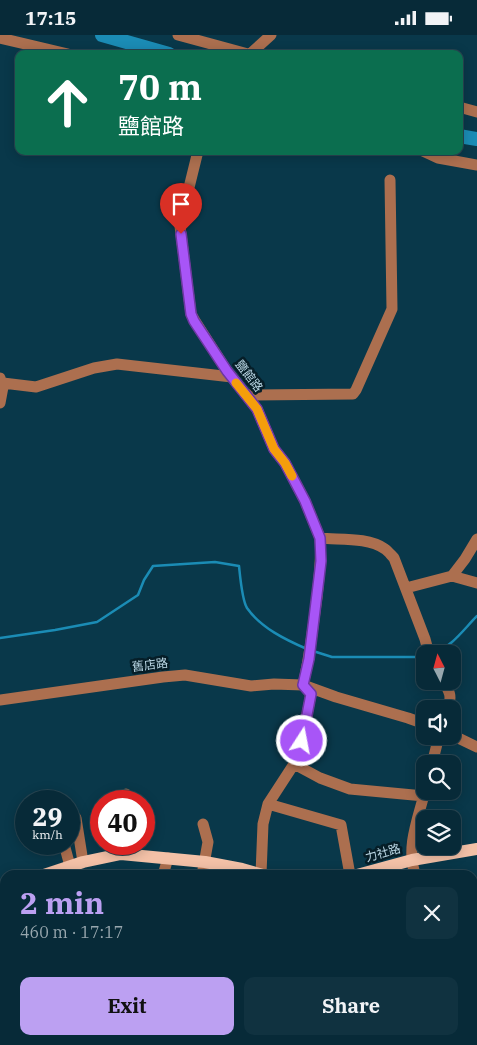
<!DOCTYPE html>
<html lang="en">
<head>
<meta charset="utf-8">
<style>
  body { margin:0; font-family:"IBM Plex Serif","Noto Sans TC",serif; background:#103240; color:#f1f3f6; height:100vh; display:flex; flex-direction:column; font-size:19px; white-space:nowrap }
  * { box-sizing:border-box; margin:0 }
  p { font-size:16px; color:#98a7ae }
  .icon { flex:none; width:28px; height:28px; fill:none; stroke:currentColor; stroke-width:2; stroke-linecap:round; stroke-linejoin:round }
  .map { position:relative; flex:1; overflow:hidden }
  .sheet { position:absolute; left:0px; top:835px; width:478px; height:175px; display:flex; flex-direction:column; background:#072a38; border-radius:15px 15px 0 0; box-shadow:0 2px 12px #0003,0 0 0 1px #284653 }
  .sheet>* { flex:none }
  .hud { position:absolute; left:15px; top:15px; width:448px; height:105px; border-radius:10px; box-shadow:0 2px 12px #0003,0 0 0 1px #284653; background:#0b6e4f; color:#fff; overflow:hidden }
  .needle { width:32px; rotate:354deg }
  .tools { position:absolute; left:416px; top:610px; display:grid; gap:10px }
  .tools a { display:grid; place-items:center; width:45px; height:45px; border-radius:10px; background:#072a38; box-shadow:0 2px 12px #0003,0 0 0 1px #284653; font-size:25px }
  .speed { position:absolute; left:15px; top:755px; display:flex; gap:10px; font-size:25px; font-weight:700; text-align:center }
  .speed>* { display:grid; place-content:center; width:65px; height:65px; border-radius:50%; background:#072a38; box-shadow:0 2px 12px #0003,0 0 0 1px #284653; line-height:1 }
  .speed small { font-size:12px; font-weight:400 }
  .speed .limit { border:8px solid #d22; background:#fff; color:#111 }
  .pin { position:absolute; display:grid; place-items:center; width:42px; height:42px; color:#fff; margin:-51px -21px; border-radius:50% 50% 50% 0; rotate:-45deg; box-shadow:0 0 5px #0007 }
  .pin .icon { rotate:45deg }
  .me { position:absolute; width:55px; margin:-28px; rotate:11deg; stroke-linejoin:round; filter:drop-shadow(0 0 4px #0008) }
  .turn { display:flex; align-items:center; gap:18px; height:105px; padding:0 20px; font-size:22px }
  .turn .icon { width:65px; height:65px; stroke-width:2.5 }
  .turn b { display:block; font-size:35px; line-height:42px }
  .round { display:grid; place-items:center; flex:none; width:52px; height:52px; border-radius:10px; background:#103240 }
  .headline { display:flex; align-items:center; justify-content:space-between; height:85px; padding:0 20px }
  h1 { font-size:30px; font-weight:700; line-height:38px; color:#bca0f2 }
  .button { display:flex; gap:10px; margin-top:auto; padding:10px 20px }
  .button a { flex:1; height:58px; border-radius:10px; background:#bca0f2; color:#111; font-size:20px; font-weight:700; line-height:58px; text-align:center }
  .button a+a { background:#103240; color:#f1f3f6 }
  .status { display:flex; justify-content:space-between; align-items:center; height:35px; padding:0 25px; background:#072a38; direction:ltr }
  .status svg { height:14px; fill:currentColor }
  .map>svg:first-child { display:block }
</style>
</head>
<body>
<div class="status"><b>17:15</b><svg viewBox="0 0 49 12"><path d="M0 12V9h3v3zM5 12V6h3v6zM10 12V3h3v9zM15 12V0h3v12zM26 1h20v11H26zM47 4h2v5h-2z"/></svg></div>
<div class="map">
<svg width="477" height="1010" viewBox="0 0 477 1010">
  <rect width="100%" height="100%" fill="#09384a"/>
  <path fill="#0d455a" d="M 0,1000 L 5,1002 L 5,1005 L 11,1005 L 22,1010 L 0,1010 Z
    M 59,1005 L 95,1005 L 97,1009 L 96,1010 L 32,1010 Z"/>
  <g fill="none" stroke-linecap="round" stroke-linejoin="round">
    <path stroke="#1b8cb5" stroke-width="2.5" d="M 0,603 L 55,595 L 97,587 L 138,560 L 144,545 L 153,531 L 215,527 L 239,531 C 240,540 242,565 247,573 C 261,593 286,605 307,614
      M 313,616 L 332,622 L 421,622 L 425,620
      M 433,618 C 452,612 463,595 477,581"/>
    <path stroke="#1b8cb5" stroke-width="14" d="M 102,0 L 169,19
      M 459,101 L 477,104"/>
    <path stroke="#ac6f4f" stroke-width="11" d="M 178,0 L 248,19
      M 0,3 L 68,19
      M 250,19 L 271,0
      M 459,72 L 477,77
      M 198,116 L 182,181 L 180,191 L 191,279 L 195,286 L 227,336 L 257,374 L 274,414 L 285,428 L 305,466 L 320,503 C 322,523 319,542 317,562 C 313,591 310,621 303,650 L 311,659 L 300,716 L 294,729 L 268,769 L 263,789 L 261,839
      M 423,116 L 438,123 L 477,130
      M 3,348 L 36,352 L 94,333 L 117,329 L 232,342
      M 246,360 L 353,359 L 356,355 L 392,274 L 390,145
      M 0,368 L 3,352 L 0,343
      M 320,503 C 340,505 368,502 385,514 C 388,516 391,520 394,523 L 425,604 L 429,619
      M 452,541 L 477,548
      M 406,553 L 452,541 L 465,524 L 477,504
      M 443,646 C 450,657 452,661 448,674
      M 0,665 L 163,642 L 185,640 L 251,651 L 274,649 L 303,650 L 336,662 L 408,683 L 425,689
      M 452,700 L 477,712
      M 294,729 L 320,743 L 350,754 L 424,761
      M 432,729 L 439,701
      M 126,766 L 126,759
      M 268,769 L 341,790 L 350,840
      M 76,783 L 83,827
      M 64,809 L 70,831
      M 121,819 L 122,809
      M 163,840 L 168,823
      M 202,840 L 208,807 L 203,789
      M 415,840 C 406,811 418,784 425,756
      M 472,1002 L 476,1010
      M 112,1010 L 115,1005"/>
    <path stroke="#f3c1a7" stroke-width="12" d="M 44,840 L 83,827 L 121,819 L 205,827 L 242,834 L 263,840
      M 357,840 L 412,825 L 477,814
      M 0,852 L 5,851"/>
  </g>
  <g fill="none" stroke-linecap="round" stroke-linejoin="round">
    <g stroke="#6d37a1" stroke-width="12">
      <path id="route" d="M 181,199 L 191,279 L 194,286 L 227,336 L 257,374 L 274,414 L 285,428 L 305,466 L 320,503 L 321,526 L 319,543 L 309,624 L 303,650 L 311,659 L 302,706"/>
    </g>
    <use href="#route" stroke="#a855f7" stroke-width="9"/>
    <path stroke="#f59e0b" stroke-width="9" d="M 236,348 L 257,374 L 274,414 L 285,428 L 292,441"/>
  </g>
  <g text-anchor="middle" stroke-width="5" stroke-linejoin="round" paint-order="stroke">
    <g font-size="12" fill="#bcd8e6" stroke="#061e28">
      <text transform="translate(249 341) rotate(52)" y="4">鹽館路</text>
      <text transform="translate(150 630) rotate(-7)" y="4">舊店路</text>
      <text transform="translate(383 818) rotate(-16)" y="4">力社路</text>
    </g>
  </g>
</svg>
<div class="tools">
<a><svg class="needle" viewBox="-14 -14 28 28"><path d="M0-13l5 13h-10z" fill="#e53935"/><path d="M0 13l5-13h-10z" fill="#98a7ae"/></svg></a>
<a><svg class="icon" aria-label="sound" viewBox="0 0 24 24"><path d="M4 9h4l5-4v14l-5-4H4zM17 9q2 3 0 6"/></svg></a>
<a><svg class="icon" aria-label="search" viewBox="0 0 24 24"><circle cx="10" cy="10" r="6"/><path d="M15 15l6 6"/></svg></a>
<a><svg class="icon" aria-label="layers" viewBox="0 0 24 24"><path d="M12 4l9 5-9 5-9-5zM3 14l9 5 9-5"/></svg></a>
</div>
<div class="speed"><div>29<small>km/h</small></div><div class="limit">40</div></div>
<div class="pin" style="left:181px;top:199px;background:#d93025"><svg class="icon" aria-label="arrive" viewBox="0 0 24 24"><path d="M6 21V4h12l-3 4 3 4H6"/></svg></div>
<svg class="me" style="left:302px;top:706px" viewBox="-20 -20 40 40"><circle r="17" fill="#a855f7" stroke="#fff" stroke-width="3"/><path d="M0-11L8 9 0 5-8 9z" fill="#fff"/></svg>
<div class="hud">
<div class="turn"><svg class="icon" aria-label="ahead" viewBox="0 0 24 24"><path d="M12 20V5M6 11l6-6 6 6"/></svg><div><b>70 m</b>鹽館路</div></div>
</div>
<section class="sheet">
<div class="headline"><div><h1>2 min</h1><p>460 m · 17:17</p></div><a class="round"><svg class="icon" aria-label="close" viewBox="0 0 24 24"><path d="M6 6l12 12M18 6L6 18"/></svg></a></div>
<div class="button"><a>Exit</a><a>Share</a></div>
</section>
</div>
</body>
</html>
